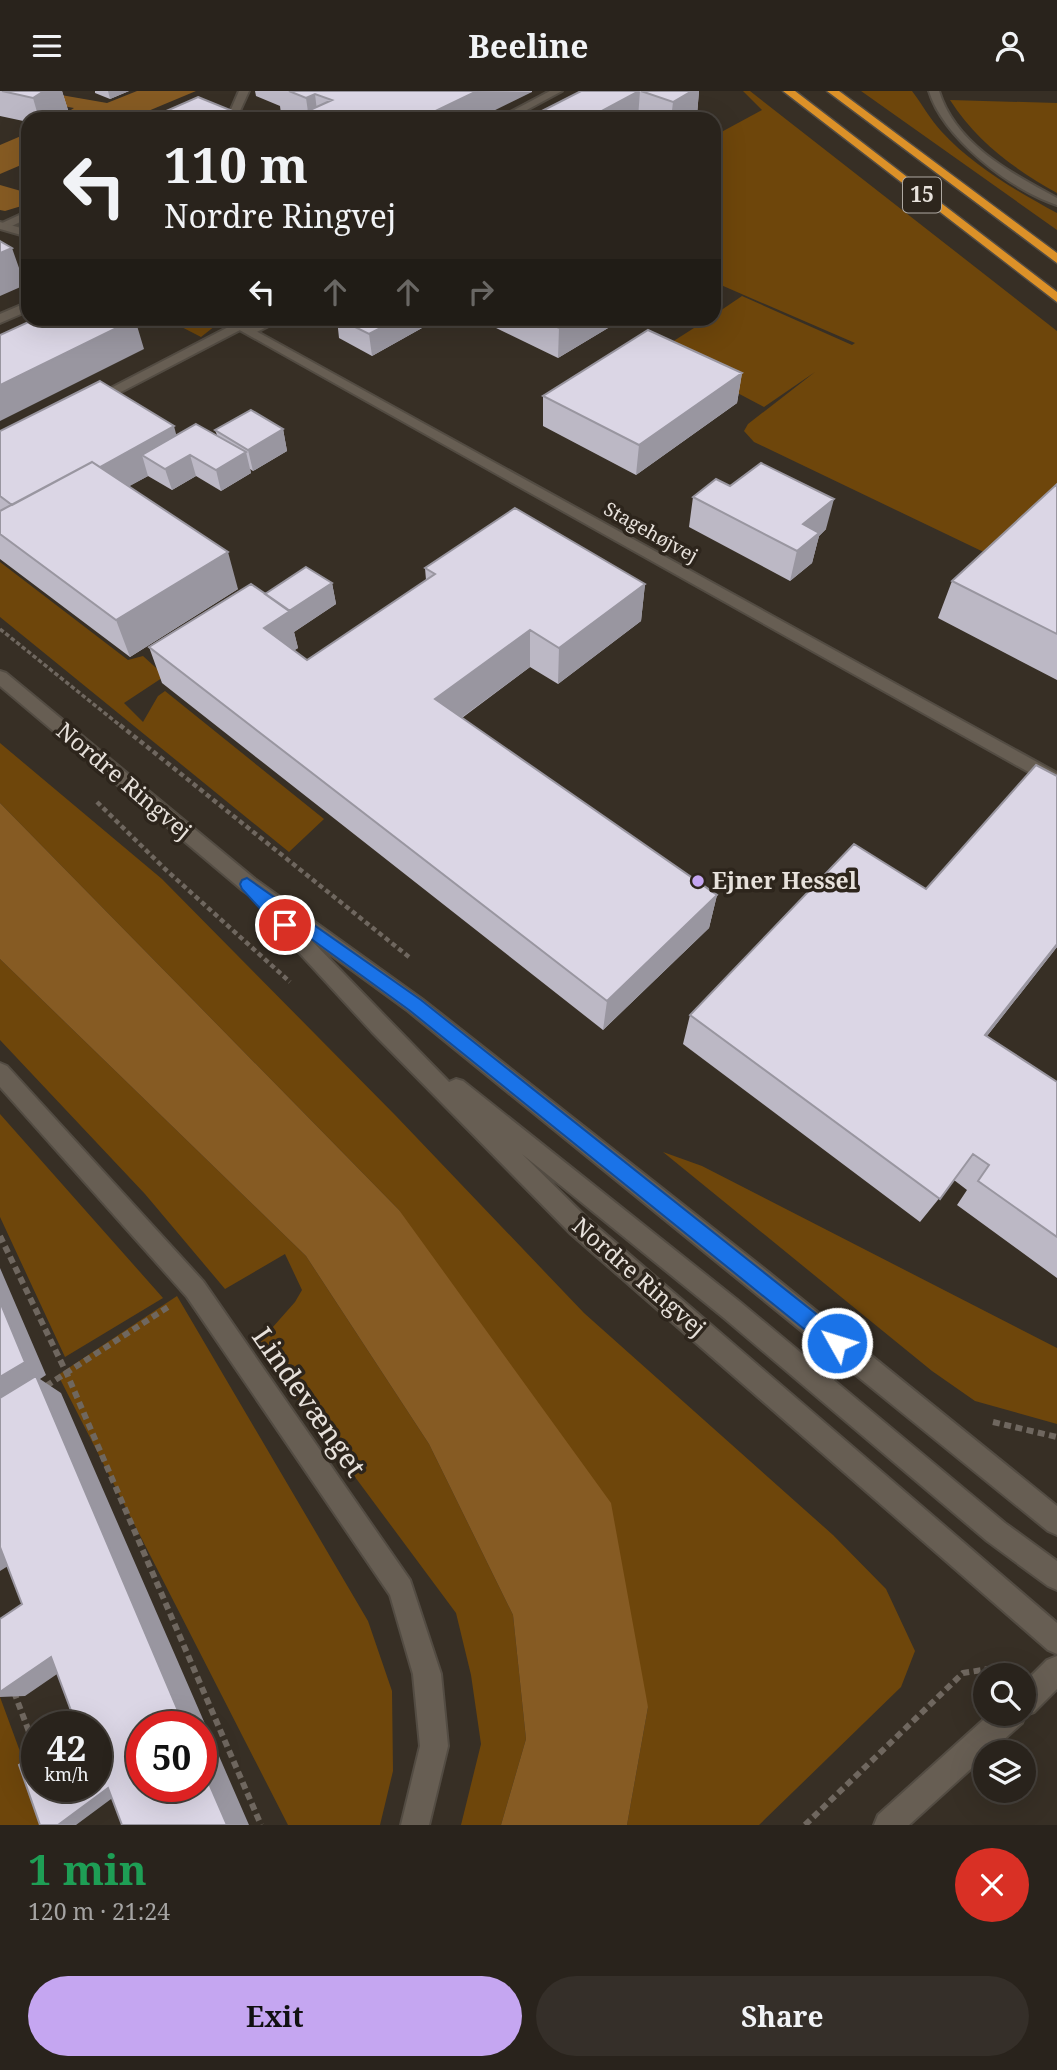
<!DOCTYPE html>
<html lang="en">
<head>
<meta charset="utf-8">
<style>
  body { margin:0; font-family:"Noto Serif",serif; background:#352f29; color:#f1f3f6; height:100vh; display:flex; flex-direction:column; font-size:26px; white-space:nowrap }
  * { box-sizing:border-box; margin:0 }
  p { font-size:23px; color:#a5a4a3 }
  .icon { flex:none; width:38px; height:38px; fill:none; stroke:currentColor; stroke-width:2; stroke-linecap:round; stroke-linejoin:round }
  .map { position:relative; height:1734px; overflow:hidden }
  .side { display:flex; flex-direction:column; background:#29231c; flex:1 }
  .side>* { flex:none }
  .top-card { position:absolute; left:21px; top:21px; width:700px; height:214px; border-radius:21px; box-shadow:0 7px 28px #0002,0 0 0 2px #45403b; background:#29231c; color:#f1f3f6; overflow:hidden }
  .fabs { position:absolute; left:973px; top:1572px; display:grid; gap:14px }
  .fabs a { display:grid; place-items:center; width:63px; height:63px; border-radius:50%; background:#29231c; box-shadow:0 7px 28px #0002,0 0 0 2px #45403b; font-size:35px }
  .speed { position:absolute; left:21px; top:1620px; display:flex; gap:14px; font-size:35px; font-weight:700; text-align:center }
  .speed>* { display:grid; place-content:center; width:91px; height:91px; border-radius:50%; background:#29231c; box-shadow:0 7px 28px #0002,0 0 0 2px #45403b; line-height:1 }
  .speed small { font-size:18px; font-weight:400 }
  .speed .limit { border:10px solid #d22; background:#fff; color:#111 }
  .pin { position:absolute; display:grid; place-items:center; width:60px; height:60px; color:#fff; margin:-30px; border:4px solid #fff; border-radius:50%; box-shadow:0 2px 7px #0007 }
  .me { position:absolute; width:77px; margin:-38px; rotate:309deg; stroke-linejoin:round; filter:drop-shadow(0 0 5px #0008) }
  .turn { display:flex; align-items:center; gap:24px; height:147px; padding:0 28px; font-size:32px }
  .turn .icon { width:91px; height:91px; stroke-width:2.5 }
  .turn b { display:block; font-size:49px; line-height:60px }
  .lanes { display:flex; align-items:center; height:66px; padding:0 28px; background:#0003; justify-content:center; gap:35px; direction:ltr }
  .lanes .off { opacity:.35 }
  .round { display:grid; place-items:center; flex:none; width:74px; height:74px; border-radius:37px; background:#352f29 }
  .head { display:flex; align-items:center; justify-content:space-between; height:119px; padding:0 28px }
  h1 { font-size:42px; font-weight:700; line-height:52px; color:#1e9e55 }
  .action { display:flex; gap:14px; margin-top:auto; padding:14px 28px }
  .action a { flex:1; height:80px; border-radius:42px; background:#c5a6f1; color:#111; font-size:28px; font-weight:700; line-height:80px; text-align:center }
  .action a+a { background:#352f29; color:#f1f3f6 }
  header { display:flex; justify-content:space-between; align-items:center; height:91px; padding:0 28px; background:#29231c; font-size:32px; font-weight:700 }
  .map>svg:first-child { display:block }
</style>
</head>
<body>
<header><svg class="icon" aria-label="menu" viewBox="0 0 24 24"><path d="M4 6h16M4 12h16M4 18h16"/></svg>Beeline<svg class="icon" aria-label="person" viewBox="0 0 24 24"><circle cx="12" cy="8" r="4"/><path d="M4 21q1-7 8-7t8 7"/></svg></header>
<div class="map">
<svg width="1057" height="1734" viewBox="0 0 1057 1734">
  <rect width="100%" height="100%" fill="#372f25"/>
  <path fill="#6e460b" d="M 743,0 L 750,0 L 1057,240 L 1057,413 L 992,465 L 754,351 L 744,340 L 748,333 L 815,281 L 764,316 L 658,260 L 708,228 L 714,228 L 714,224 L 742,205 L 852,254 L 855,252 L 714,191 L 714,45 L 762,19 Z
    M 861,0 L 912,0 C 922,13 930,28 941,40 C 973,75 1015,99 1057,122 L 1057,139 Z
    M 950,9 L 1057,12 L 1057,102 C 1014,78 977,51 950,9 Z
    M 166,228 L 199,228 L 215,235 L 201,246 Z
    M 0,471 L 128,569 L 143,565 L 165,585 L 124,612 L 143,631 L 158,605 L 165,600 L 324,728 L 289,761 L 0,526 Z
    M 0,652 L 162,788 L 396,1025 L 584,1222 L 833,1444 L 886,1498 L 915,1560 L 901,1596 L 759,1734 L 627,1734 L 648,1616 L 399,1119 L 0,712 Z
    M 0,868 L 306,1165 L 429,1353 L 513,1524 L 526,1648 L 501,1734 L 461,1734 L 481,1653 L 471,1584 L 456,1522 L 257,1254 L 295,1211 L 302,1199 L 285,1163 L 225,1198 L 145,1103 L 0,949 Z
    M 0,1023 L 163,1207 L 65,1266 L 0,1126 Z
    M 663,1061 L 702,1075 L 1057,1257 L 1057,1333 L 975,1310 L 932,1280 Z
    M 177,1205 L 368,1530 L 392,1600 L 393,1680 L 380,1734 L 288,1734 L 58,1284 Z
    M 0,1606 L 47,1734 L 0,1734 Z"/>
  <path fill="#865b23" d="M 0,0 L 38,0 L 107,12 L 137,0 L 196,0 L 129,28 L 57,28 L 74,17 L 0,4 Z
    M 28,42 L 28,71 L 0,83 L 0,54 Z
    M 0,94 L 28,102 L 28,113 L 5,120 L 0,119 Z
    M 0,712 L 399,1119 L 611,1412 L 648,1616 L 627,1734 L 501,1734 L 526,1648 L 513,1524 L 429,1353 L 306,1165 L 0,868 Z"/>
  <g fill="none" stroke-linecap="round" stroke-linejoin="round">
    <g stroke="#534c43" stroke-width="4">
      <path id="service" d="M 239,0 L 249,0 L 239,22 L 248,28 L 236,28 L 229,23 Z
        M 550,0 L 562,0 L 510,28 L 497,28 Z
        M 28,120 L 28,127 L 8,137 L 0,137 L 0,133 Z
        M 28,211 L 28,220 L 0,232 L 0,223 Z
        M 267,228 L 282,228 L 253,243 L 243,240 Z
        M 240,230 L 244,231 L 244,237 L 96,314 L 86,314 L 84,311 Z"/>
    </g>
    <g stroke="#534c43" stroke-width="4">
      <path id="minor" d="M 929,0 L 939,0 C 955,53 1011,82 1057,107 L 1057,114 C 1011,99 943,47 929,0 Z
        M 0,972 L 7,975 L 203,1190 L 410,1489 L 441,1583 L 448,1655 L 429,1734 L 401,1734 L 420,1655 L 413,1583 L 390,1504 L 187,1206 L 0,996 Z"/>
    </g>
    <g stroke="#534c43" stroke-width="4">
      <path id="tertiary" d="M 0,131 L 28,139 L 28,146 L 0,138 Z
        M 220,228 L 234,228 L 1057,682 L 1057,697 Z
        M 1057,1565 L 1057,1598 L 1034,1621 L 1025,1624 L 1022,1632 L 990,1661 L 985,1661 L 985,1665 L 909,1734 L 874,1734 L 878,1724 L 991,1622 L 1024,1622 L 1024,1592 L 1047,1569 Z"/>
    </g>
    <g stroke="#534c43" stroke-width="4">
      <path id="secondary" d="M 0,580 L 6,582 L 255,788 L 422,908 L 762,1176 L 1057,1415 L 1057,1444 L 1048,1440 L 408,920 L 312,850 L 449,991 L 456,988 L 463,990 L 740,1211 L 1005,1432 L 1057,1470 L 1057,1499 L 1048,1495 L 987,1450 L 724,1227 L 522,1063 L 587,1127 L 1057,1532 L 1057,1563 L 1048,1559 L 571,1143 L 372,941 L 270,830 L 268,825 L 271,819 L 241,798 L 0,595 Z"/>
    </g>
    <g stroke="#534c43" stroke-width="3">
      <path id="motorway" d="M 783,0 L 795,0 L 1057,201 L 1057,211 Z
        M 827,0 L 839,0 L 1057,162 L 1057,172 Z"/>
    </g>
    <path stroke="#6f675f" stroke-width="3.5" stroke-dasharray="4.5 2.5" stroke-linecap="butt" d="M 0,538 L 122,636"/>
    <path stroke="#6f675f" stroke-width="4.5" stroke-dasharray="5 3.5" stroke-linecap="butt" d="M 120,634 L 409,866
      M 97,711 L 165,778 L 290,891"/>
    <path stroke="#6f675f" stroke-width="6" stroke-dasharray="7 4.5" stroke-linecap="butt" d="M 0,1145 L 67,1283 L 261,1734
      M 46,1295 L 168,1216
      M 993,1331 L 1057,1346
      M 14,1601 L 37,1662
      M 805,1734 L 963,1582 L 1008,1575"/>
    <use href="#service" fill="#675e53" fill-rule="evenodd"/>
    <use href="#minor" fill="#675e53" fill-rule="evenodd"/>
    <use href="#tertiary" fill="#675e53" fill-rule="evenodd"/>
    <use href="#secondary" fill="#675e53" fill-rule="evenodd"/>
    <use href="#motorway" fill="#dc9128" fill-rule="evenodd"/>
  </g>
  <path fill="#bcb8c5" d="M 0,0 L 62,0 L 68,19 L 52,28 L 28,28 L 28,31 L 0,25 Z
    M 95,0 L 129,0 L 110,8 L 95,2 Z
    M 255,0 L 532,0 L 532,1 L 292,27 L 281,23 L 280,15 L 256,5 Z
    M 581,0 L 699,0 L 697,24 L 689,28 L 540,28 L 540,21 Z
    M 337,228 L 438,228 L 372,265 L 339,247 Z
    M 493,228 L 623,228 L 558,267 L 494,236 Z
    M 742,282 L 737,312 L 636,384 L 543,335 L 543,305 Z
    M 283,338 L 287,360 L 253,380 L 250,378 L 251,382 L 221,400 L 196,385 L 172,399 L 148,385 L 129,395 L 238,498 L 130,566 L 0,468 L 0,340 L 176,344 L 217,344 L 215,339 Z
    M 1057,393 L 1057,589 L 938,527 L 952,490 Z
    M 730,395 L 826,438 L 819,445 L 812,472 L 790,490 L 689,436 L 693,406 Z
    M 425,477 L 645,493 L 641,530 L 558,593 L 530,576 L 462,627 L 717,804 L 709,837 L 603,939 L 162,592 L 149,556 L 265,503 L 332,492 L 336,513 L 294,541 L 298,557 L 294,559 L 307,569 L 426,489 Z
    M 1057,685 L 1057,856 L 987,945 L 1057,991 L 1057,1187 L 957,1114 L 967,1099 L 954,1089 L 920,1131 L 683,953 L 690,924 L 926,798 Z"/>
  <path fill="#9996a0" d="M 44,0 L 62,0 L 68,19 L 52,28 L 39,28 L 33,7 Z
    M 108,0 L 129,0 L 110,8 Z
    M 477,0 L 532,1 L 477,28 L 419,28 Z
    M 640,0 L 638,27 L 637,28 L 587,28 Z
    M 692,0 L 699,0 L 697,24 L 689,28 L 671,28 L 673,11 Z
    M 315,3 L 318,28 L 309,28 L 306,7 Z
    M 235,21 L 236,28 L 219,28 Z
    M 12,157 L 25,194 L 0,205 L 0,162 Z
    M 135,228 L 144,258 L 0,330 L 0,294 Z
    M 398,228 L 438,228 L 372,265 L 369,243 Z
    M 576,228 L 623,228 L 558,267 L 559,237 Z
    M 742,282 L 737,312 L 636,384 L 639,354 Z
    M 174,335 L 182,366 L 142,364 L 148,385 L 32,449 L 19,419 Z
    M 283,338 L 287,360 L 253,380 L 248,359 Z
    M 246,361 L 251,382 L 221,400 L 216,379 Z
    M 190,364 L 196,385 L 172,399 L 165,378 Z
    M 834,408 L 826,438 L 819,445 L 812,472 L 790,490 L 803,433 Z
    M 228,461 L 238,498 L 130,566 L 116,529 Z
    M 332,492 L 336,513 L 294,541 L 298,557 L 273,574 L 264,537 Z
    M 645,493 L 641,530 L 558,593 L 559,557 Z
    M 530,539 L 530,576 L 438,644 L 435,608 Z
    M 717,804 L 709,837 L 603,939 L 607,910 Z
    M 1057,853 L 1057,856 L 965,973 L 985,944 Z
    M 0,1177 L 46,1284 L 40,1288 L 61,1302 L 249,1734 L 227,1734 L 201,1674 L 201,1636 L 185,1636 L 0,1312 Z
    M 0,1454 L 29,1462 L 0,1480 Z
    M 51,1566 L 79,1568 L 25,1605 L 0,1606 L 0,1601 Z
    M 134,1691 L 76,1734 L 58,1734 L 108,1697 Z"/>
  <path fill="#dbd6e5" stroke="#9996a0" stroke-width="2" d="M 2,0 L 44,0 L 33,7 Z
    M 289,0 L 477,0 L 419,28 L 290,28 L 332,9 L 315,3 L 306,7 Z
    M 581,0 L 639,0 L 587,28 L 558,28 L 540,21 Z
    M 641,0 L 692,0 L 673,11 Z
    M 198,6 L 235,21 L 219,28 L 148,28 Z
    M 0,150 L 12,157 L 0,162 Z
    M 35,228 L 135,228 L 0,294 L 0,244 Z
    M 339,228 L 398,228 L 369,243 Z
    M 538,228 L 576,228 L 559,237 Z
    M 648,239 L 742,282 L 639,354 L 543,305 Z
    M 100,290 L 174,335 L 100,376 L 92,371 L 12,414 L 0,405 L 0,340 Z
    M 251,319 L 283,338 L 248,359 L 215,339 Z
    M 196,333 L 246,361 L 216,379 L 190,364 L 165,378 L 142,364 Z
    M 92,371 L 228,461 L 116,529 L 0,443 L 0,420 Z
    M 761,372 L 834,408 L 803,433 L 819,442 L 797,460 L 693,406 L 716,388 L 730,395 Z
    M 1057,393 L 1057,543 L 952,490 Z
    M 515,417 L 645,493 L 559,557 L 530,539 L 435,608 L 717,804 L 607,910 L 149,556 L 251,493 L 290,520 L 264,537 L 307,569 L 435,483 L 425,477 Z
    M 306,476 L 332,492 L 289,520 L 265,503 Z
    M 1036,674 L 1057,685 L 1057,853 L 985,944 L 1057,991 L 1057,1146 L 978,1090 L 989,1074 L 973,1063 L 940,1108 L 690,924 L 854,753 L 926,798 Z
    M 0,1211 L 25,1271 L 0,1286 Z
    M 36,1285 L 185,1636 L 142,1636 L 142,1696 L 201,1696 L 201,1674 L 227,1734 L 122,1734 L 108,1697 L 58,1734 L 40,1734 L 19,1674 L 37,1662 L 37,1696 L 96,1696 L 96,1636 L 72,1636 L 76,1633 L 51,1566 L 0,1601 L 0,1528 L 22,1513 L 0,1456 L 0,1307 Z"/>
  <path fill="#1a73e8" stroke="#114b97" stroke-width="2" d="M 247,787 L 421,909 L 844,1245 L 847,1252 L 844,1259 L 837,1262 L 830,1259 L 409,919 L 292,834 L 285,840 L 279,838 L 242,798 L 240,793 L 242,789 Z"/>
  <circle fill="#c5a6f1" stroke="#2d251c" stroke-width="2.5" cx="698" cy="790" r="7"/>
  <g text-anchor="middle" stroke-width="7" stroke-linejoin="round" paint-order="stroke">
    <g font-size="19" fill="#e7e1db" stroke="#2d251c">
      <text transform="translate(651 441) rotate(29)" y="7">Stagehøjvej</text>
    </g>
    <rect fill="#2d251c" stroke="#afa9a2" stroke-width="2" x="903" y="86.5" width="38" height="35" rx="5"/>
    <g font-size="21" font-weight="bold" fill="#e7e1db">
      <text x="922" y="111">15</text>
    </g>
    <g font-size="23" fill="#e7e1db" stroke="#2d251c">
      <text transform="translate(124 690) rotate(40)" y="8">Nordre Ringvej</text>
      <text transform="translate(639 1186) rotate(41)" y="8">Nordre Ringvej</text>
    </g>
    <g font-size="23" font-weight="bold" fill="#e7e1db" stroke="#2d251c" text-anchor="start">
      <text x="712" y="798">Ejner Hessel</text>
    </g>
    <g font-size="28" fill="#e7e1db" stroke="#2d251c">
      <text transform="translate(309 1311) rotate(55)" y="10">Lindevænget</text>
    </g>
  </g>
</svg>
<div class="fabs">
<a><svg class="icon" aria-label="search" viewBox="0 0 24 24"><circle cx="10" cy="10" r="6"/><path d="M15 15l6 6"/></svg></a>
<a><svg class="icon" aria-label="layers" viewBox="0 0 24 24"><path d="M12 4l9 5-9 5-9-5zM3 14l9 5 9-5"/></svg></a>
</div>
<div class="speed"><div>42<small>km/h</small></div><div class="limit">50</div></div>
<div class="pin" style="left:285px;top:834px;background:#d93025"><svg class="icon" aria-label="arrive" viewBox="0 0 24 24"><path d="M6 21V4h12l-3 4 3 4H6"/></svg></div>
<svg class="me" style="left:837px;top:1252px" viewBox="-20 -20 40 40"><circle r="17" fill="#1a73e8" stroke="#fff" stroke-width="3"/><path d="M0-11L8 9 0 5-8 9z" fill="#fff"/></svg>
<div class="top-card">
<div class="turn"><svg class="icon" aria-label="left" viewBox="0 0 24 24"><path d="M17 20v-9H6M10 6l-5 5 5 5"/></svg><div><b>110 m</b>Nordre Ringvej</div></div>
<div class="lanes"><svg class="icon" aria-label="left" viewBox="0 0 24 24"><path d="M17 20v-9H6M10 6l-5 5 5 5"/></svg><svg class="icon off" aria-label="ahead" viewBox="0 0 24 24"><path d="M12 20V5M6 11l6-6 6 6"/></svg><svg class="icon off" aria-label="ahead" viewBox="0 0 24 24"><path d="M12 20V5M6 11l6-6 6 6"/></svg><svg class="icon off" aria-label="right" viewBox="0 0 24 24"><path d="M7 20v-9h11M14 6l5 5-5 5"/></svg></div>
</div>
</div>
<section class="side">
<div class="head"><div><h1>1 min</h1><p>120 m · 21:24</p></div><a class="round" style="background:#d93025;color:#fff"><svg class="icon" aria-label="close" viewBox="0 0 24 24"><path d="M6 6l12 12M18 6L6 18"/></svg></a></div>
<div class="action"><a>Exit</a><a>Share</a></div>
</section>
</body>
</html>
